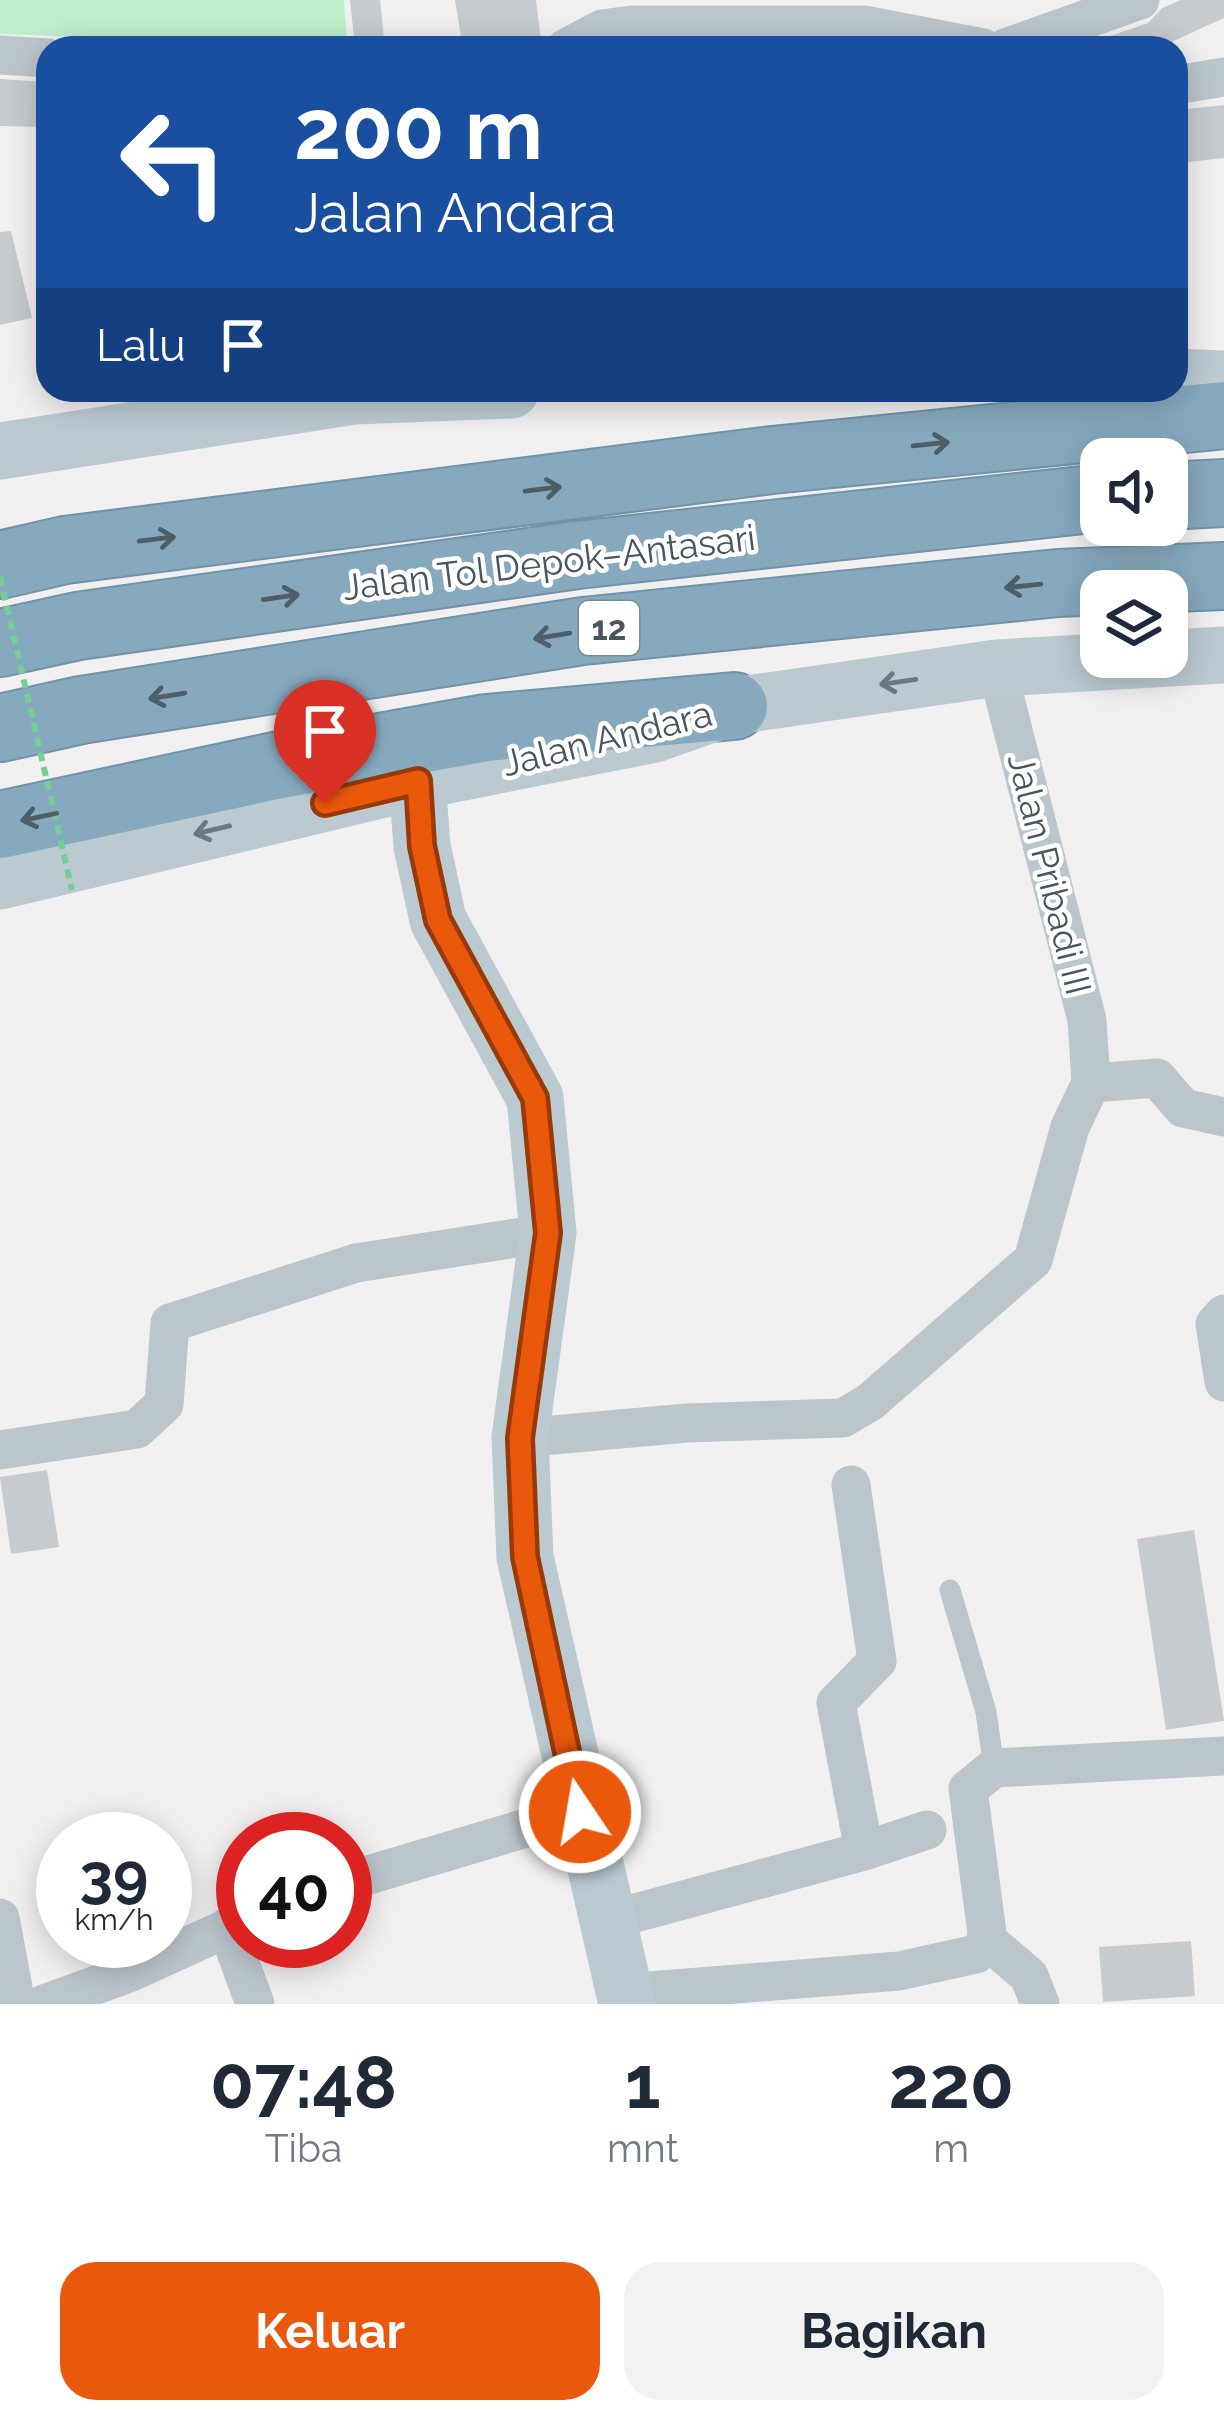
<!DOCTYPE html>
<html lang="id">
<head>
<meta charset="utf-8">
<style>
  body { margin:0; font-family:Raleway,sans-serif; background:#f2f2f3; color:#1f2937; height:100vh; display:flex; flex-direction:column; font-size:45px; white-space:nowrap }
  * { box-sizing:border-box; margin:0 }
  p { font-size:39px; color:#747a83 }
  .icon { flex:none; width:66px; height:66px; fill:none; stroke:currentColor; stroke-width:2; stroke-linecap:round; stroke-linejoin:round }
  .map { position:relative; height:2004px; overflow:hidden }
  .panel { display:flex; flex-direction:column; background:#fff; flex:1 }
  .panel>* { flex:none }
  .guide { position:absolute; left:36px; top:36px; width:1152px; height:366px; border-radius:36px; box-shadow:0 6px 30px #0003; background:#1a4fa0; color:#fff; overflow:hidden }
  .fabs { position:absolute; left:1080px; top:438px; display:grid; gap:24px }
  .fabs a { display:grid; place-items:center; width:108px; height:108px; border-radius:24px; background:#fff; box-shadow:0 6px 30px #0003; font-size:60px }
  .speed { position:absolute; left:36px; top:1812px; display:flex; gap:24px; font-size:60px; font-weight:700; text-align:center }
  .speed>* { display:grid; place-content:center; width:156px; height:156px; border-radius:50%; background:#fff; box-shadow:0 6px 30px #0003; line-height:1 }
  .speed small { font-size:30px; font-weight:400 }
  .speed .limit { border:18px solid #d22; background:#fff; color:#111 }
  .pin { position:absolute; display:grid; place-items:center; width:102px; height:102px; color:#fff; margin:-123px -51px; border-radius:50% 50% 50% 0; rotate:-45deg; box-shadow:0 0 12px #0007 }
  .pin .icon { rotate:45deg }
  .me { position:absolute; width:132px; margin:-66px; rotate:348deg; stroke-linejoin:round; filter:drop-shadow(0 0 9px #0008) }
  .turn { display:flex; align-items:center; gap:42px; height:252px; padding:0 60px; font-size:54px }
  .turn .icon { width:156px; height:156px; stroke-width:2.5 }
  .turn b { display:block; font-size:84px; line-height:102px }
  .then { display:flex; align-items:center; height:114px; padding:0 60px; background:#0003; gap:24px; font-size:45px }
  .eta { display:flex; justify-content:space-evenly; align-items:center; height:204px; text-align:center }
  .eta b { font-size:72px; font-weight:700; line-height:84px }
  .primary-button { display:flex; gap:24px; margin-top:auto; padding:24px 60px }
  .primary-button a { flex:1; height:138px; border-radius:36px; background:#ea580c; color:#fff; font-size:48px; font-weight:700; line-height:138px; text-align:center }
  .primary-button a+a { background:#f2f2f3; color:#1f2937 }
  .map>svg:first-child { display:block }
</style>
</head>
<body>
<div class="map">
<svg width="1224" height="2004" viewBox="0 0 1224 2004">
  <rect width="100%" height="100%" fill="#f2eff0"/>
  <path fill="#beefca" d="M 0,0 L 344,0 L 347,46 L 0,34 Z"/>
  <path fill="#c6cbcf" d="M 350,0 L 380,0 L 385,48 L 355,48 Z
    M 455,0 L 536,0 L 542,48 L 463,48 Z
    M 1181,0 L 1224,0 L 1224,18 L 1158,48 L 1097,48 L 1096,41 L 1148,23 L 1162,8 Z
    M 0,79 L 48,82 L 48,127 L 0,126 Z
    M 1224,105 L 1224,158 L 1181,163 L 1176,110 Z
    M 11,231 L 32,318 L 0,325 L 0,232 Z
    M 47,1470 L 59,1547 L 11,1554 L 0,1477 Z
    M 1194,1530 L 1224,1721 L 1166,1730 L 1137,1539 Z
    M 1191,1941 L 1195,1996 L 1103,2002 L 1099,1947 Z"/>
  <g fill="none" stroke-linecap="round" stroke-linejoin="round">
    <g stroke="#7294aa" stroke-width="70">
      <path id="highway" d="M 1167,496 L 1224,493
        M 0,565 L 65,550 L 772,460 L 1224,415
        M 0,643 L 78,626 L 577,555 L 1101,498
        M 0,728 L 81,710 L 583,631 L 1058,583 L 1224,576
        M 0,825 L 280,765 L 486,728 L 734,706"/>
    </g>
    <path stroke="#bbc6cc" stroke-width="21" d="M 950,1590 L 986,1712 L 994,1768"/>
    <path stroke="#bbc6cc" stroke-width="39" d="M 566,48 L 602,29 L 631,25 L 864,25 L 983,48
      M 1005,48 L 1140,0
      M 0,55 L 48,58
      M 1176,85 L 1224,77
      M 997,668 L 1087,1020 L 1091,1083
      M 1091,1083 L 1157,1078 L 1183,1108 L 1224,1117
      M 1224,1314 L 1215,1324 L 1224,1382
      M 520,1438 L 687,1423 L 843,1418 L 870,1402 L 1033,1260 L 1070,1127 L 1091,1083
      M 0,1450 L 137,1429 L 164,1404 L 170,1323 L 356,1263 L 548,1233
      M 864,1851 L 927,1830
      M 345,1882 L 580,1812
      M 0,1918 L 16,2004
      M 606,1921 L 864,1851 L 836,1703 L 877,1661 L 851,1485
      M 227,1927 L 255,2004
      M 988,1941 L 1029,1976 L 1040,2004
      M 624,1993 L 899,1971 L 976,1954 L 988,1941 L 968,1789 L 994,1768 L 1224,1756
      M 44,2004 L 129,1973 L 243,1921"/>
    <path stroke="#bbc9d1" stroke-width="57" d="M 1176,377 L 1224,379
      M 0,451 L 354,396 L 511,390
      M 417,781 L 422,846 L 438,920 L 535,1098 L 548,1233 L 520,1438 L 525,1557 L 627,2004
      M 0,881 L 417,781 L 655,734 L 734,706 L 997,668 L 1224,655"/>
    <use href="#highway" stroke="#87a9be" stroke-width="66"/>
    <path stroke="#76ce96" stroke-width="6" stroke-dasharray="9 6" stroke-linecap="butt" d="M 0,577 L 72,890"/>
  </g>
  <defs><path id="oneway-shaft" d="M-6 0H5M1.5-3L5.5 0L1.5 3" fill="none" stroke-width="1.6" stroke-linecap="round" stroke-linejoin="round" transform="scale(3)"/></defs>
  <g stroke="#4d5e67">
    <use href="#oneway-shaft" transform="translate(931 444) rotate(-6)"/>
    <use href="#oneway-shaft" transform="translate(543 489) rotate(-7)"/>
    <use href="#oneway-shaft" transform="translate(157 539) rotate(-7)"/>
    <use href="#oneway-shaft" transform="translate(1023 586) rotate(174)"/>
    <use href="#oneway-shaft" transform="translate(281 597) rotate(-8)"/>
    <use href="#oneway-shaft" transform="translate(552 636) rotate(171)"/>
    <use href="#oneway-shaft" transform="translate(167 696) rotate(171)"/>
    <use href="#oneway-shaft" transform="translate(39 817) rotate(168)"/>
  </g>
  <g stroke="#6a7880">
    <use href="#oneway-shaft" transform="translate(898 682) rotate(172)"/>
    <use href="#oneway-shaft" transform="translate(212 830) rotate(167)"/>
  </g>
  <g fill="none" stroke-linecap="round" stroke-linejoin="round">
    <g stroke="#983908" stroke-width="30">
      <path id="route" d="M 325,803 L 418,781 L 422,846 L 438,920 L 535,1098 L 548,1233 L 520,1438 L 525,1557 L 580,1812"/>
    </g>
    <use href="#route" stroke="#ea580c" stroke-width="21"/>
  </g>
  <g text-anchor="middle" stroke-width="9" stroke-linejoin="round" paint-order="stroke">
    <rect fill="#fff" stroke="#7e898e" stroke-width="3" x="579" y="601" width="60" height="54" rx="9"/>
    <g font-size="33" font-weight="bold" fill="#47565d">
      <text x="609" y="640">12</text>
    </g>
    <g font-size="36" fill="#47565d" stroke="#fff">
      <text transform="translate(549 562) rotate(-7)" y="13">Jalan Tol Depok–Antasari</text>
      <text transform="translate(607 738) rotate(-14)" y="13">Jalan Andara</text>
      <text transform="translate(1050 874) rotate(76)" y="13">Jalan Pribadi III</text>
    </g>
  </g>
</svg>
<div class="fabs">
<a><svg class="icon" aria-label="sound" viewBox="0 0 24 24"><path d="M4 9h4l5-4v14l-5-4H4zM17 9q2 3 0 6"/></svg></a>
<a><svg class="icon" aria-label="layers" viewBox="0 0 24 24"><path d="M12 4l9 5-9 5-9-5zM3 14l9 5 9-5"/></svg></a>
</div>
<div class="speed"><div>39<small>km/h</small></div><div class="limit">40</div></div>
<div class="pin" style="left:325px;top:803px;background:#d93025"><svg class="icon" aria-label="arrive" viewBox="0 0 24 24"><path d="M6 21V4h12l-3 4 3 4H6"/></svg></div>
<svg class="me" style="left:580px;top:1812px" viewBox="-20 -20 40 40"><circle r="17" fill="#ea580c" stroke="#fff" stroke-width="3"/><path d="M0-11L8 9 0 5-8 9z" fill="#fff"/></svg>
<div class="guide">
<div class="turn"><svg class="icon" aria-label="left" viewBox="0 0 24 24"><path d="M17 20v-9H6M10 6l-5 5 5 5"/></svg><div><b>200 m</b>Jalan Andara</div></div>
<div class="then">Lalu<svg class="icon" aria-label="arrive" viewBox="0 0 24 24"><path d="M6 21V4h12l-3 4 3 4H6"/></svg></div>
</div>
</div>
<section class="panel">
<div class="eta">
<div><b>07:48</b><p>Tiba</p></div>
<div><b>1</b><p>mnt</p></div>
<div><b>220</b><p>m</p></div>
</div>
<div class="primary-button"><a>Keluar</a><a>Bagikan</a></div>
</section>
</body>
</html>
